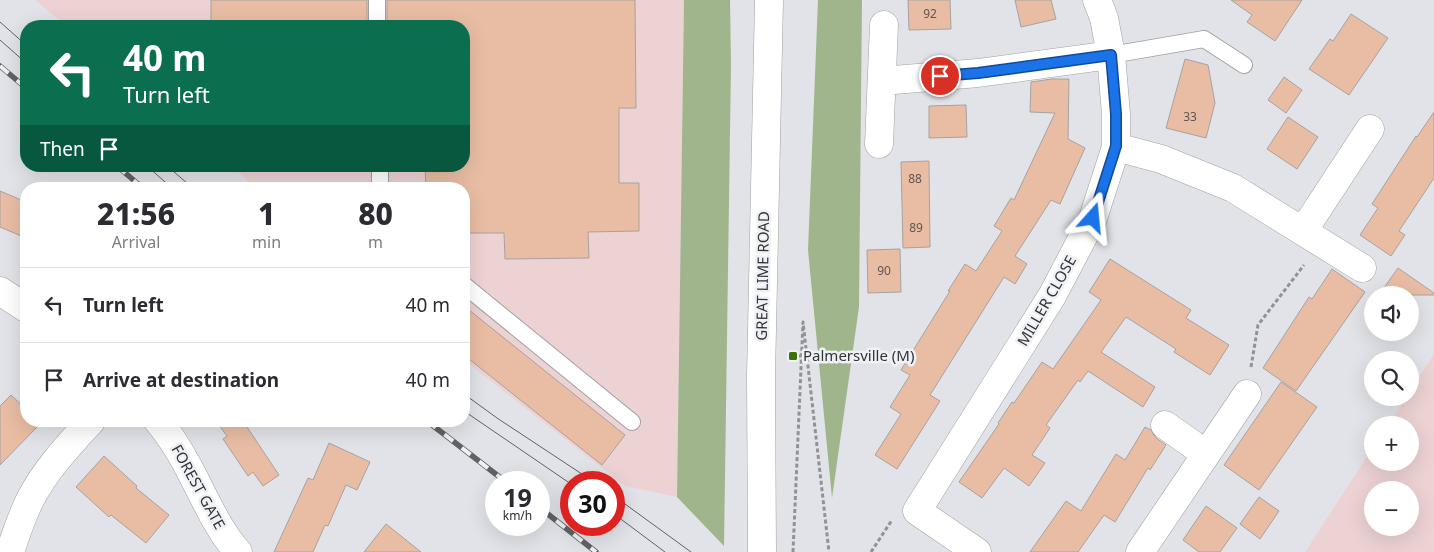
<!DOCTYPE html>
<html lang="en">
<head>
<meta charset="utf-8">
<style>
  body { margin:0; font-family:"Noto Sans",sans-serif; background:#f2f2f3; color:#2b2b33; height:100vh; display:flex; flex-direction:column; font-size:19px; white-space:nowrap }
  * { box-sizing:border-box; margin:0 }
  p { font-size:16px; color:#7c7c81 }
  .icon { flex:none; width:28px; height:28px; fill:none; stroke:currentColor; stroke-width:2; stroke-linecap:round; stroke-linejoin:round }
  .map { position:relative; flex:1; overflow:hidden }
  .panel { position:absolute; left:20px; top:182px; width:450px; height:245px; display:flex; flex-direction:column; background:#fff; border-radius:20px; box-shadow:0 5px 20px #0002 }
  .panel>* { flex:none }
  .banner { position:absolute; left:20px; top:20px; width:450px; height:152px; border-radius:20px; box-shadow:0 5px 20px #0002; background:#0b6e4f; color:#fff; overflow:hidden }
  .tools { position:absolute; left:1364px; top:286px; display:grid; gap:10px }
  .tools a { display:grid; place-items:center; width:55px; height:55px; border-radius:50%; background:#fff; box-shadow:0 5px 20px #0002; font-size:25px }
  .speed { position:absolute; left:485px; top:471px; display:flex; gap:10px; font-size:25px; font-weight:700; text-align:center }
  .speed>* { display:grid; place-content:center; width:65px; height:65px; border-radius:50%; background:#fff; box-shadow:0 5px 20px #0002; line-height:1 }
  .speed small { font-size:12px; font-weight:400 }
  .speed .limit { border:8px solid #d22; background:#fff; color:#111 }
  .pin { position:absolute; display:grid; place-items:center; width:42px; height:42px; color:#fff; margin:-21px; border:2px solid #fff; border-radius:50%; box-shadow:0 1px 5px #0007 }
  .me { position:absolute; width:55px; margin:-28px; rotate:18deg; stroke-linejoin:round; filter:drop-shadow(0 0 4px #0008) }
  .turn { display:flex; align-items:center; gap:18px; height:105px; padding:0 20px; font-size:22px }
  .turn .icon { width:65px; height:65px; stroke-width:2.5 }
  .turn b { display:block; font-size:35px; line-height:42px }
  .then { display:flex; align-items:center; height:48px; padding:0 20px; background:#0003; gap:10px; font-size:19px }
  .eta { display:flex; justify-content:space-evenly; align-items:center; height:85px; text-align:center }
  .eta b { font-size:30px; font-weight:800; line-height:35px }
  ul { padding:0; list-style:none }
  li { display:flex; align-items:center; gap:15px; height:75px; padding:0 20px; border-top:1px solid #e1e1e2 }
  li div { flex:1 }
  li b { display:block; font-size:19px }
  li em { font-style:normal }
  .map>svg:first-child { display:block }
</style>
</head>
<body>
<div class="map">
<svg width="1434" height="552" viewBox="0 0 1434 552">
  <rect width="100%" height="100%" fill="#e2e3e8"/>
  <path fill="#edd2d3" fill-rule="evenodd" d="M 35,0 L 684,0 L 677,497 L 625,486 L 464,360 L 464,189 L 257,189 L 231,166 L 464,166 L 464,26 L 66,26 Z
    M 1434,354 L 1434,552 L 1305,552 L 1372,449 L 1372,462 L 1410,462 L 1410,425 L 1388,425 L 1406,398 L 1410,398 L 1410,391 ZM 1372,490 L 1410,490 L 1410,528 L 1372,528 Z"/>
  <path fill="#a0b58c" d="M 684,0 L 730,0 L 731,64 L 724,546 L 677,497 Z
    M 818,0 L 862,0 L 859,307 L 832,498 L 808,250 Z"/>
  <path fill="#e9bda4" stroke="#a6a29f" d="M 211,0 L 367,0 L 367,26 L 211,26 Z
    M 387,0 L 635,0 L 636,108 L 619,108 L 619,183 L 639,183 L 639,231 L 588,232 L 589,258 L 505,259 L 504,233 L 464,233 L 464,189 L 426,189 L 425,166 L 464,166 L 464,26 L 387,26 Z
    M 908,0 L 950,0 L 951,29 L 909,30 Z
    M 1015,0 L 1051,0 L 1056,19 L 1021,27 Z
    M 1231,0 L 1302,0 L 1275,41 L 1247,22 L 1252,15 Z
    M 1351,14 L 1388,38 L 1349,95 L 1309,69 L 1330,39 L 1333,41 Z
    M 1185,59 L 1208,65 L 1215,103 L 1206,138 L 1166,128 Z
    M 1284,77 L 1302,90 L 1286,113 L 1268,100 Z
    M 1052,79 L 1069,79 L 1068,139 L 1085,148 L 1060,204 L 1051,200 L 1015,256 L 1027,264 L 1015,284 L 1004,277 L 930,395 L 940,401 L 897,469 L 875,455 L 901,414 L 890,407 L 910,375 L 901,370 L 950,291 L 948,291 L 965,264 L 976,271 L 1002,231 L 994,226 L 1011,198 L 1014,200 L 1055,113 L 1030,112 L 1031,82 Z
    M 966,105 L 967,137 L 929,138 L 929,106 Z
    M 1434,112 L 1434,178 L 1399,231 L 1405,235 L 1391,256 L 1360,235 L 1378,208 L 1372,204 L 1416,136 L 1417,137 Z
    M 1288,117 L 1318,137 L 1297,169 L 1267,149 Z
    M 929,161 L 930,247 L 903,248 L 901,162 Z
    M 0,191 L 26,202 L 26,238 L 0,227 Z
    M 900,249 L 901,292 L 868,293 L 867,250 Z
    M 1110,259 L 1191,310 L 1186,318 L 1229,345 L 1210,375 L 1174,352 L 1176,349 L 1126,317 L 1101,352 L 1155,387 L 1143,407 L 1088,371 L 1080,382 L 1078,380 L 1046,425 L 1050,428 L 1032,455 L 1045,463 L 1029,486 L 1004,468 L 982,498 L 959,482 L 999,424 L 998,423 L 1012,402 L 1014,403 L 1042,362 L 1053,369 L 1101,300 L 1089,292 Z
    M 1398,268 L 1434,293 L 1434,295 L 1379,295 Z
    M 1332,269 L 1365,292 L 1296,391 L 1263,368 L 1309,297 L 1312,299 Z
    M 464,306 L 625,435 L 602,465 L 464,355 Z
    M 1281,382 L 1317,407 L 1259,490 L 1224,465 Z
    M 11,395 L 26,409 L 26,421 L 38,421 L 41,423 L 0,465 L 0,406 Z
    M 216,421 L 243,421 L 279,475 L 263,486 L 253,472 L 248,476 L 223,439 L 227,436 Z
    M 1145,427 L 1151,430 L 1156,438 L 1166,445 L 1150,470 L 1148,468 L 1115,522 L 1104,515 L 1078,552 L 1030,552 L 1066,501 L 1081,511 L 1116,454 L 1125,460 Z
    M 329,443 L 370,462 L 357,490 L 346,485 L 328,526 L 325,525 L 313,552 L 274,552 L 308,478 L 313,480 Z
    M 104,456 L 137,486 L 136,488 L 169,515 L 146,543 L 111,515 L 109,517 L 76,487 Z
    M 1259,497 L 1279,511 L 1260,539 L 1240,524 Z
    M 1206,506 L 1237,528 L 1220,552 L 1199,552 L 1183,540 Z
    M 386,524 L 421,552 L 364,552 Z"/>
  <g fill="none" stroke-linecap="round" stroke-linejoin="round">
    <g stroke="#9fa0a5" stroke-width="18">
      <path id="lane" d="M 377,0 L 377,26
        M 1111,55 L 1204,39 L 1244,65
        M 380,166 L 380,189
        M 464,285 L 632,422"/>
    </g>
    <g stroke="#9fa0a5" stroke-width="29">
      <path id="street" d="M 882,81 L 978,73 L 1111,55
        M 879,144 L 884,25
        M 1116,147 L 1161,159 L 1233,188 L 1362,268
        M 1303,231 L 1370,129
        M 0,291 L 26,308
        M 158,421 C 169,434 178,448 186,463 C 203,493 215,526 238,552
        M 1165,425 L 1206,454
        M 10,552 C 16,534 22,515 31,498 C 46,469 69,445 91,421
        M 977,552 L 917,511 L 1052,296 L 1093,218 L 1116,147 L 1116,114 L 1111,55 L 1104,18 L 1097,0
        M 1140,552 L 1247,394"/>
    </g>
    <g stroke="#9fa0a5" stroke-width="29">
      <path id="secondary" d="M 762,552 L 761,376 L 769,0"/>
    </g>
    <path stroke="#919296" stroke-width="3" stroke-dasharray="4 2.5" stroke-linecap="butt" d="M 790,356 L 802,356
      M 1251,367 L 1258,325 L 1304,265
      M 793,552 L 803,322 L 829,552
      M 871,552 L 892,520"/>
    <use href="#lane" stroke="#fff" stroke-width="16"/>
    <use href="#street" stroke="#fff" stroke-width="28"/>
    <use href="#secondary" stroke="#fff" stroke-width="28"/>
    <path stroke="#616265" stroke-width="1" d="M 0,22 L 26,45
      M 0,40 L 26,63
      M 147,166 L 173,189
      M 167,166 L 194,189
      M 464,394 L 497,418 L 594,482
      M 464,411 L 571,484
      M 614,496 L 691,552
      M 614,514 L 665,552"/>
    <g stroke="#616265" stroke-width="5.5">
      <path id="rail" d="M 0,66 L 26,88
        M 117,166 L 144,189
        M 427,421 L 506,482
        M 539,507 L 596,552"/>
    </g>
    <use href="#rail" stroke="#eff1f6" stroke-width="4" stroke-dasharray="11" stroke-linecap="butt"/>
  </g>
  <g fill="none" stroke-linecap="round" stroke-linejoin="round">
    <g stroke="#114b97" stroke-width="12">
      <path id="route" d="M 940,76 L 978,73 L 1111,55 L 1116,114 L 1116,146 L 1093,218"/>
    </g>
    <use href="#route" stroke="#1a73e8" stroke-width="9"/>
  </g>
  <rect fill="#3b7404" stroke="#eff1f6" stroke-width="2" x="788" y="351" width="10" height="10" rx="2.5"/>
  <g text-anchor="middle" stroke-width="5" stroke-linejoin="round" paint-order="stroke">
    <g font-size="12" fill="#605651">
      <text x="930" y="18">92</text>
      <text x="1190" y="121">33</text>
      <text x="915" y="183">88</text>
      <text x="916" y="232">89</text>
      <text x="884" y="275">90</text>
    </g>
    <g font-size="15" fill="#323335" stroke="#eff1f6">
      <text transform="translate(763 276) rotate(-89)" y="5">GREAT LIME ROAD</text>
      <text transform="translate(1047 301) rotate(-60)" y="5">MILLER CLOSE</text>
      <text transform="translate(198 487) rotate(61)" y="5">FOREST GATE</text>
    </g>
    <g font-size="15" fill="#323335" stroke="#eff1f6" text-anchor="start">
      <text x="803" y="361">Palmersville (M)</text>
    </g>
  </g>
</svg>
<div class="tools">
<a><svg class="icon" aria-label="sound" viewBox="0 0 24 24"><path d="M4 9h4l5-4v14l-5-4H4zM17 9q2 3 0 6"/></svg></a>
<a><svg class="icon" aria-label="search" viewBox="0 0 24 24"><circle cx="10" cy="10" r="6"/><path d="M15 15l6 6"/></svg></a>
<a>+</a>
<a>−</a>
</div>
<div class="speed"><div>19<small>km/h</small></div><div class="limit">30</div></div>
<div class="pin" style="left:940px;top:76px;background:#d93025"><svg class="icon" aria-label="arrive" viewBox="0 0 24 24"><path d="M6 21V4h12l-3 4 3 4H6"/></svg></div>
<svg class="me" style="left:1093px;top:218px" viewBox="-20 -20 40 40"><path d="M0-17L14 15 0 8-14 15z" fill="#1a73e8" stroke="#fff" stroke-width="4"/></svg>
<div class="banner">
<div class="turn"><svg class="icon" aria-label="left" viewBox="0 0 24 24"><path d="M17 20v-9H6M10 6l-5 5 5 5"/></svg><div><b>40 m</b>Turn left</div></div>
<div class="then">Then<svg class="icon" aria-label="arrive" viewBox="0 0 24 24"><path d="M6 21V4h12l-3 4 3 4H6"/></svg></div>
</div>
<section class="panel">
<div class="eta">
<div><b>21:56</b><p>Arrival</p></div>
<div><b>1</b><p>min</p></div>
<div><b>80</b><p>m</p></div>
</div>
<ul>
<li><svg class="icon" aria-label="left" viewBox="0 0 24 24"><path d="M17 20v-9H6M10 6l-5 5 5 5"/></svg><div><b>Turn left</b></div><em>40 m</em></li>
<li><svg class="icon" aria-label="arrive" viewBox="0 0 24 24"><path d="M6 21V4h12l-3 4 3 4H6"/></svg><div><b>Arrive at destination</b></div><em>40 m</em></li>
</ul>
</section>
</div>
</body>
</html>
